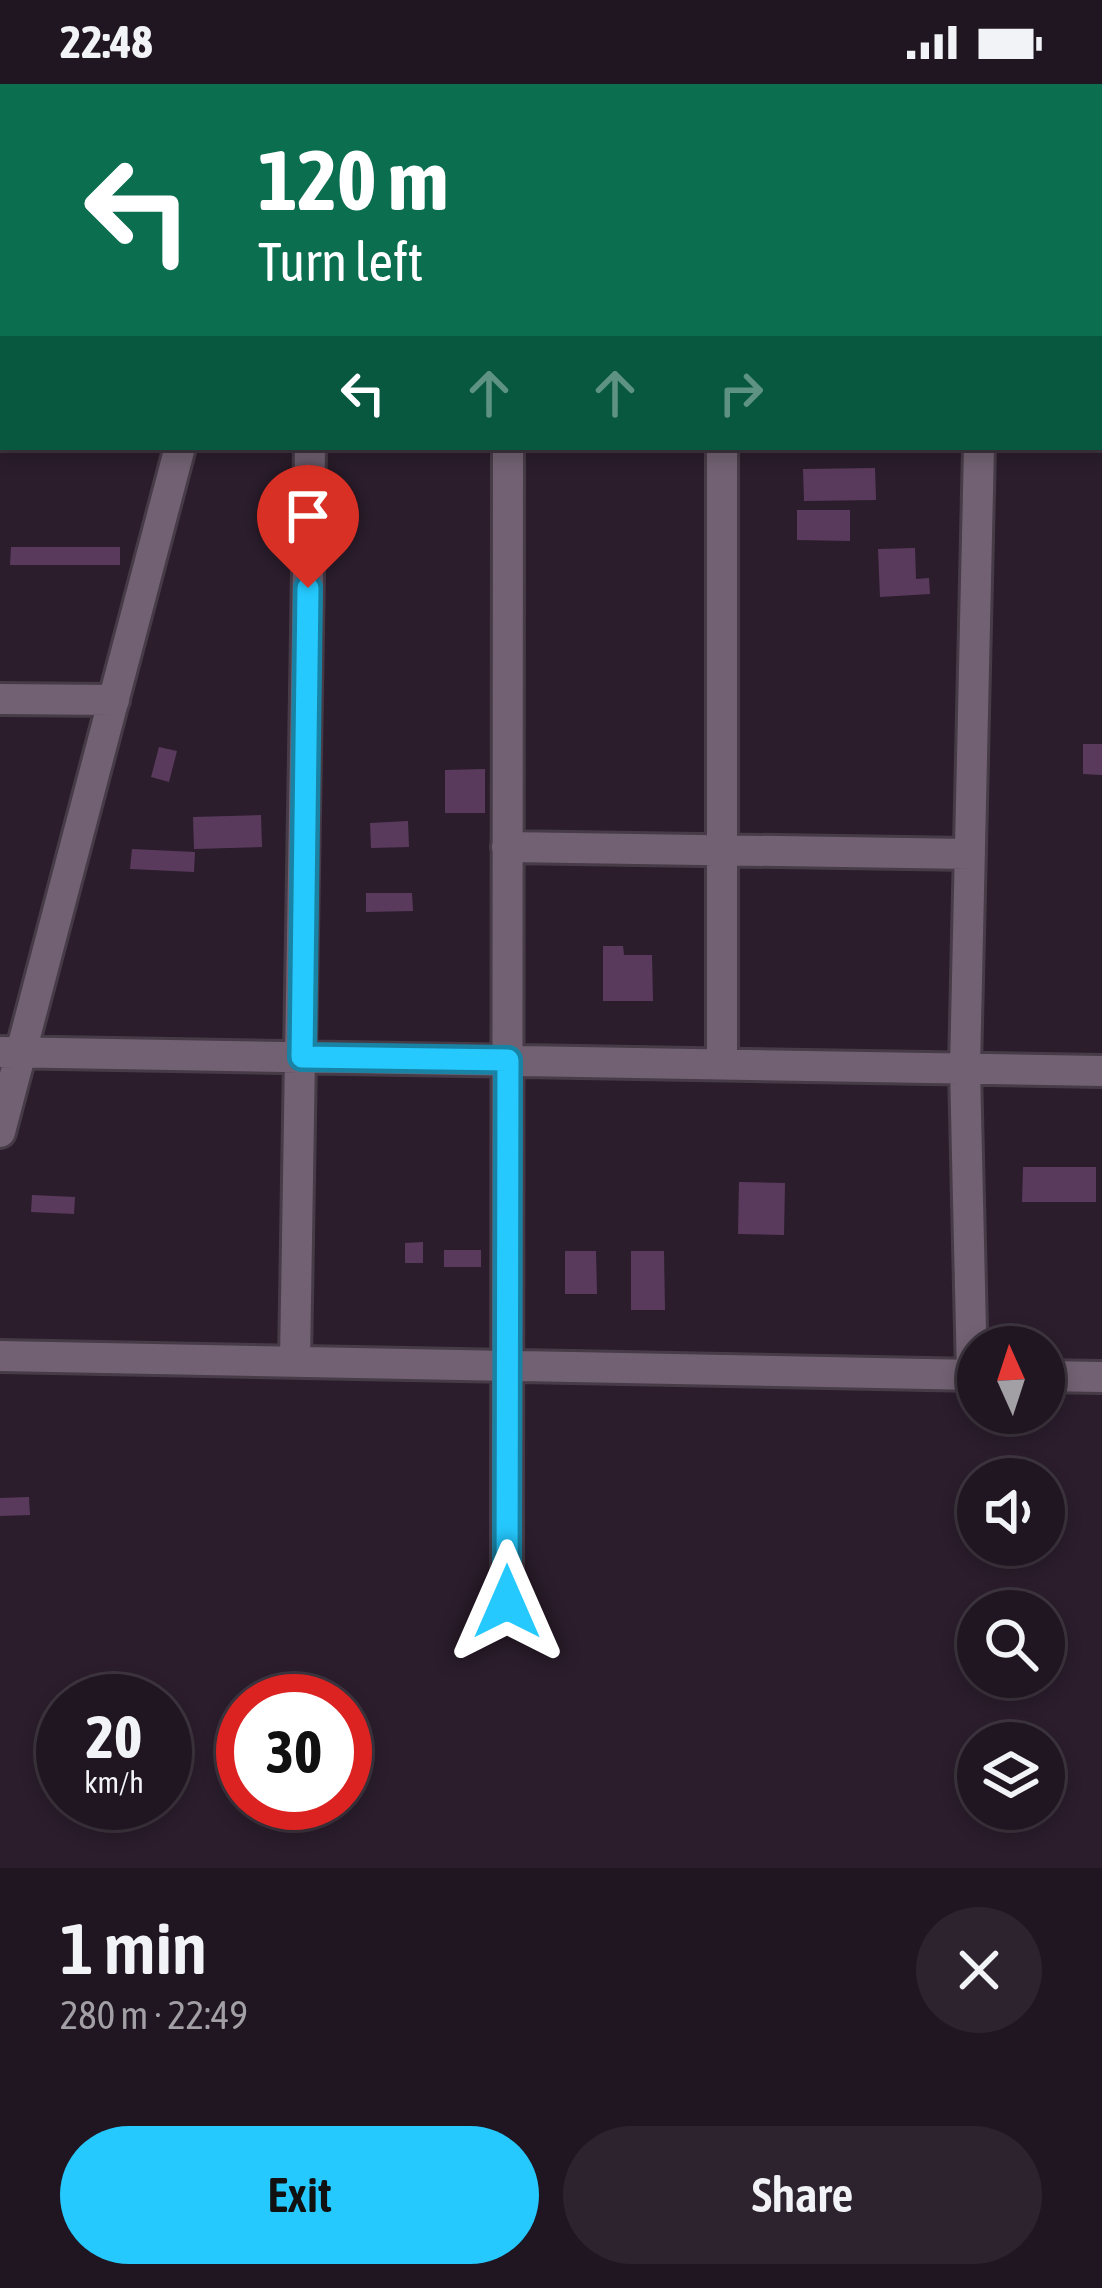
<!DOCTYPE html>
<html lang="en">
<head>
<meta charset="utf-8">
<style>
  body { margin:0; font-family:"Asap Condensed",sans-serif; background:#2d232e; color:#f1f3f6; height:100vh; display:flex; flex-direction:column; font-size:45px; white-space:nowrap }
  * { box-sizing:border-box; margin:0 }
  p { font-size:39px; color:#a29fa5 }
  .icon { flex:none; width:66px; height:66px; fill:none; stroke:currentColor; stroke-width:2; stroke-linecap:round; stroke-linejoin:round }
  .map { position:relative; height:1784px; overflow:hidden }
  .drawer { display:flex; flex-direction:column; background:#201621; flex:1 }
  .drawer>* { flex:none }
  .top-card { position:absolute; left:0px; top:0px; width:1104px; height:366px; box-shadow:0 6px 18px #0003,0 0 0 3px #3d353f; background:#0b6e4f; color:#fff; overflow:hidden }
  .needle { width:78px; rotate:357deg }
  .buttons { position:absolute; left:957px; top:1242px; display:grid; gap:24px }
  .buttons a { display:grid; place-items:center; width:108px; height:108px; border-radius:50%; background:#201621; box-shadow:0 6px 18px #0003,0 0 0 3px #3d353f; font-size:60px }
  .speed { position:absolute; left:36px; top:1590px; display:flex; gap:24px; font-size:60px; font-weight:700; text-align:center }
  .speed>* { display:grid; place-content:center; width:156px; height:156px; border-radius:50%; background:#201621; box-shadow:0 6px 18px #0003,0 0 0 3px #3d353f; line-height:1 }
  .speed small { font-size:30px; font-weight:400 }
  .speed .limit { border:18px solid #d22; background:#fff; color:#111 }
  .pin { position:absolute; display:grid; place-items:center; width:102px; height:102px; color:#fff; margin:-123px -51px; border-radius:50% 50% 50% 0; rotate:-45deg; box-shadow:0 0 12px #0007 }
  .pin .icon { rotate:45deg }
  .me { position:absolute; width:132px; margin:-66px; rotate:0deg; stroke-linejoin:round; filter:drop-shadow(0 0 9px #0008) }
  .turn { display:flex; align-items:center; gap:42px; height:252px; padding:0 60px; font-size:54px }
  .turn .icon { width:156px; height:156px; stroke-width:2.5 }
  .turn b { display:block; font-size:84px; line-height:102px }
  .lanes { display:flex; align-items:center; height:114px; padding:0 60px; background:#0003; justify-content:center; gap:60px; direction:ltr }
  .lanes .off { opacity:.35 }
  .round { display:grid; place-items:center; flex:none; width:126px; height:126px; border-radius:63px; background:#2d232e }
  .head { display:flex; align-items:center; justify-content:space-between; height:204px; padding:0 60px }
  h1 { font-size:72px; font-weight:600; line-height:90px }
  .button { display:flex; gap:24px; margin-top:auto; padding:24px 60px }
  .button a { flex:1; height:138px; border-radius:72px; background:#25c9fe; color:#111; font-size:48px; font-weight:600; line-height:138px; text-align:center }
  .button a+a { background:#2d232e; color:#f1f3f6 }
  .status { display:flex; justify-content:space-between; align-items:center; height:84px; padding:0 60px; background:#201621; direction:ltr }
  .status svg { height:33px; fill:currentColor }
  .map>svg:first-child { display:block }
</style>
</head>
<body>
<div class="status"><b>22:48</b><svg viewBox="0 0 49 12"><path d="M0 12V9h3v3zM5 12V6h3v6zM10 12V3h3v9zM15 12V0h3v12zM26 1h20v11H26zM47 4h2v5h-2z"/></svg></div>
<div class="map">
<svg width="1102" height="1784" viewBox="0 0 1102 1784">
  <rect width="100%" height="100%" fill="#2b1d2c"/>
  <path fill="#5a3a5c" d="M 875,384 L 876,416 L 804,417 L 803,385 Z
    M 797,426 L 850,426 L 850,457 L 797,456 Z
    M 11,463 L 120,463 L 120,481 L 10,481 Z
    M 915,464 L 916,495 L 929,494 L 930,510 L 880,513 L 878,465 Z
    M 1083,660 L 1102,660 L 1102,691 L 1083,690 Z
    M 159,663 L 177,667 L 169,698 L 151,693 Z
    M 485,685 L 485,729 L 445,729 L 445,686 Z
    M 261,731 L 262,763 L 194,765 L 193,733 Z
    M 408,737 L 409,763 L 371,764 L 370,739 Z
    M 132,765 L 195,768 L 194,788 L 130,785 Z
    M 366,809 L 412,809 L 413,827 L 366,828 Z
    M 603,862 L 623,862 L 624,871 L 652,871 L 653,917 L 603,917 Z
    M 1023,1083 L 1096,1083 L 1096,1118 L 1022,1118 Z
    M 739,1098 L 785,1099 L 784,1151 L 738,1150 Z
    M 32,1111 L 75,1113 L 74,1130 L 31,1128 Z
    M 423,1158 L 423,1179 L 405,1179 L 405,1159 Z
    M 444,1166 L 481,1166 L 481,1183 L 444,1183 Z
    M 565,1167 L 596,1167 L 597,1210 L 565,1210 Z
    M 631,1167 L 664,1167 L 665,1226 L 631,1226 Z
    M 29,1413 L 30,1431 L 0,1432 L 0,1414 Z"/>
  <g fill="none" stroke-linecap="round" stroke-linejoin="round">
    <g stroke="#463b47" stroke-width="36">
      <path id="minor" d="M 371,0 L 379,3
        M 722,0 L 722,3
        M 290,3 L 291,0
        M 985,3 L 985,0
        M 1101,255 L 1102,256
        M 0,302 L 3,302
        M 722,363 L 722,980
        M 0,615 L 114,616
        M 507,763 L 970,770
        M 0,968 L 1102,987
        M 0,1048 L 180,363
        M 0,1272 L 978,1291
        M 295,1277 L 310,363
        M 972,1291 L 965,984 L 979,363
        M 1044,1292 L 1102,1293
        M 507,1518 L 508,363"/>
    </g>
    <use href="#minor" stroke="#716172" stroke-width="30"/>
  </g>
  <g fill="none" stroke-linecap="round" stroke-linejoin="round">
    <g stroke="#1883a5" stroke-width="30">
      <path id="route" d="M 308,504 L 302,973 L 508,976 L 507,1518"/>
    </g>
    <use href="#route" stroke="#25c9fe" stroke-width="21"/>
  </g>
</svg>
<div class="buttons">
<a><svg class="needle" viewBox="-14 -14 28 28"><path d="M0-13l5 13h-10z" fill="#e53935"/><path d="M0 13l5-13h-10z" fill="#a29fa5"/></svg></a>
<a><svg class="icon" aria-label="sound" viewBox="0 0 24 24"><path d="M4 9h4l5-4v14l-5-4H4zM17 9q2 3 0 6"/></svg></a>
<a><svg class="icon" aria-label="search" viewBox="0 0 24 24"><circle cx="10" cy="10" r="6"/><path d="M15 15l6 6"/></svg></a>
<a><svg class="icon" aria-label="layers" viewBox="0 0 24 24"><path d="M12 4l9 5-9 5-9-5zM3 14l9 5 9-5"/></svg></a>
</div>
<div class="speed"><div>20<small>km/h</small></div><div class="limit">30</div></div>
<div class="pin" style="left:308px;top:504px;background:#d93025"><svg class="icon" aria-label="arrive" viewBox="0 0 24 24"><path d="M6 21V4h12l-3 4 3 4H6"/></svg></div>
<svg class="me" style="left:507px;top:1518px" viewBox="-20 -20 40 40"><path d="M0-17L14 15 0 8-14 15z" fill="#25c9fe" stroke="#fff" stroke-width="4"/></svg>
<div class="top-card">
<div class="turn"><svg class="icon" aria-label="left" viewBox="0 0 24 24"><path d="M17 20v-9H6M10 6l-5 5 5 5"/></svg><div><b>120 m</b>Turn left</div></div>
<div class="lanes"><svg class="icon" aria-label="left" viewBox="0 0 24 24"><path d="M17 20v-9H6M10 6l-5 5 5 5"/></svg><svg class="icon off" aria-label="ahead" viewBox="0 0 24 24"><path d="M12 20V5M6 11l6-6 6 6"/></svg><svg class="icon off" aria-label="ahead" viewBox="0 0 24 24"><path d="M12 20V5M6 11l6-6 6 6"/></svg><svg class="icon off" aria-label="right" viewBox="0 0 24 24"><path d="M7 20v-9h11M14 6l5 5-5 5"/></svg></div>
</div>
</div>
<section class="drawer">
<div class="head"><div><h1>1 min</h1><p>280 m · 22:49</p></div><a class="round"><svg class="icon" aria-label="close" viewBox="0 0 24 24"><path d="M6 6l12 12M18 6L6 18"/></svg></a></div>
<div class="button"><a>Exit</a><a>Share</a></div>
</section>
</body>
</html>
